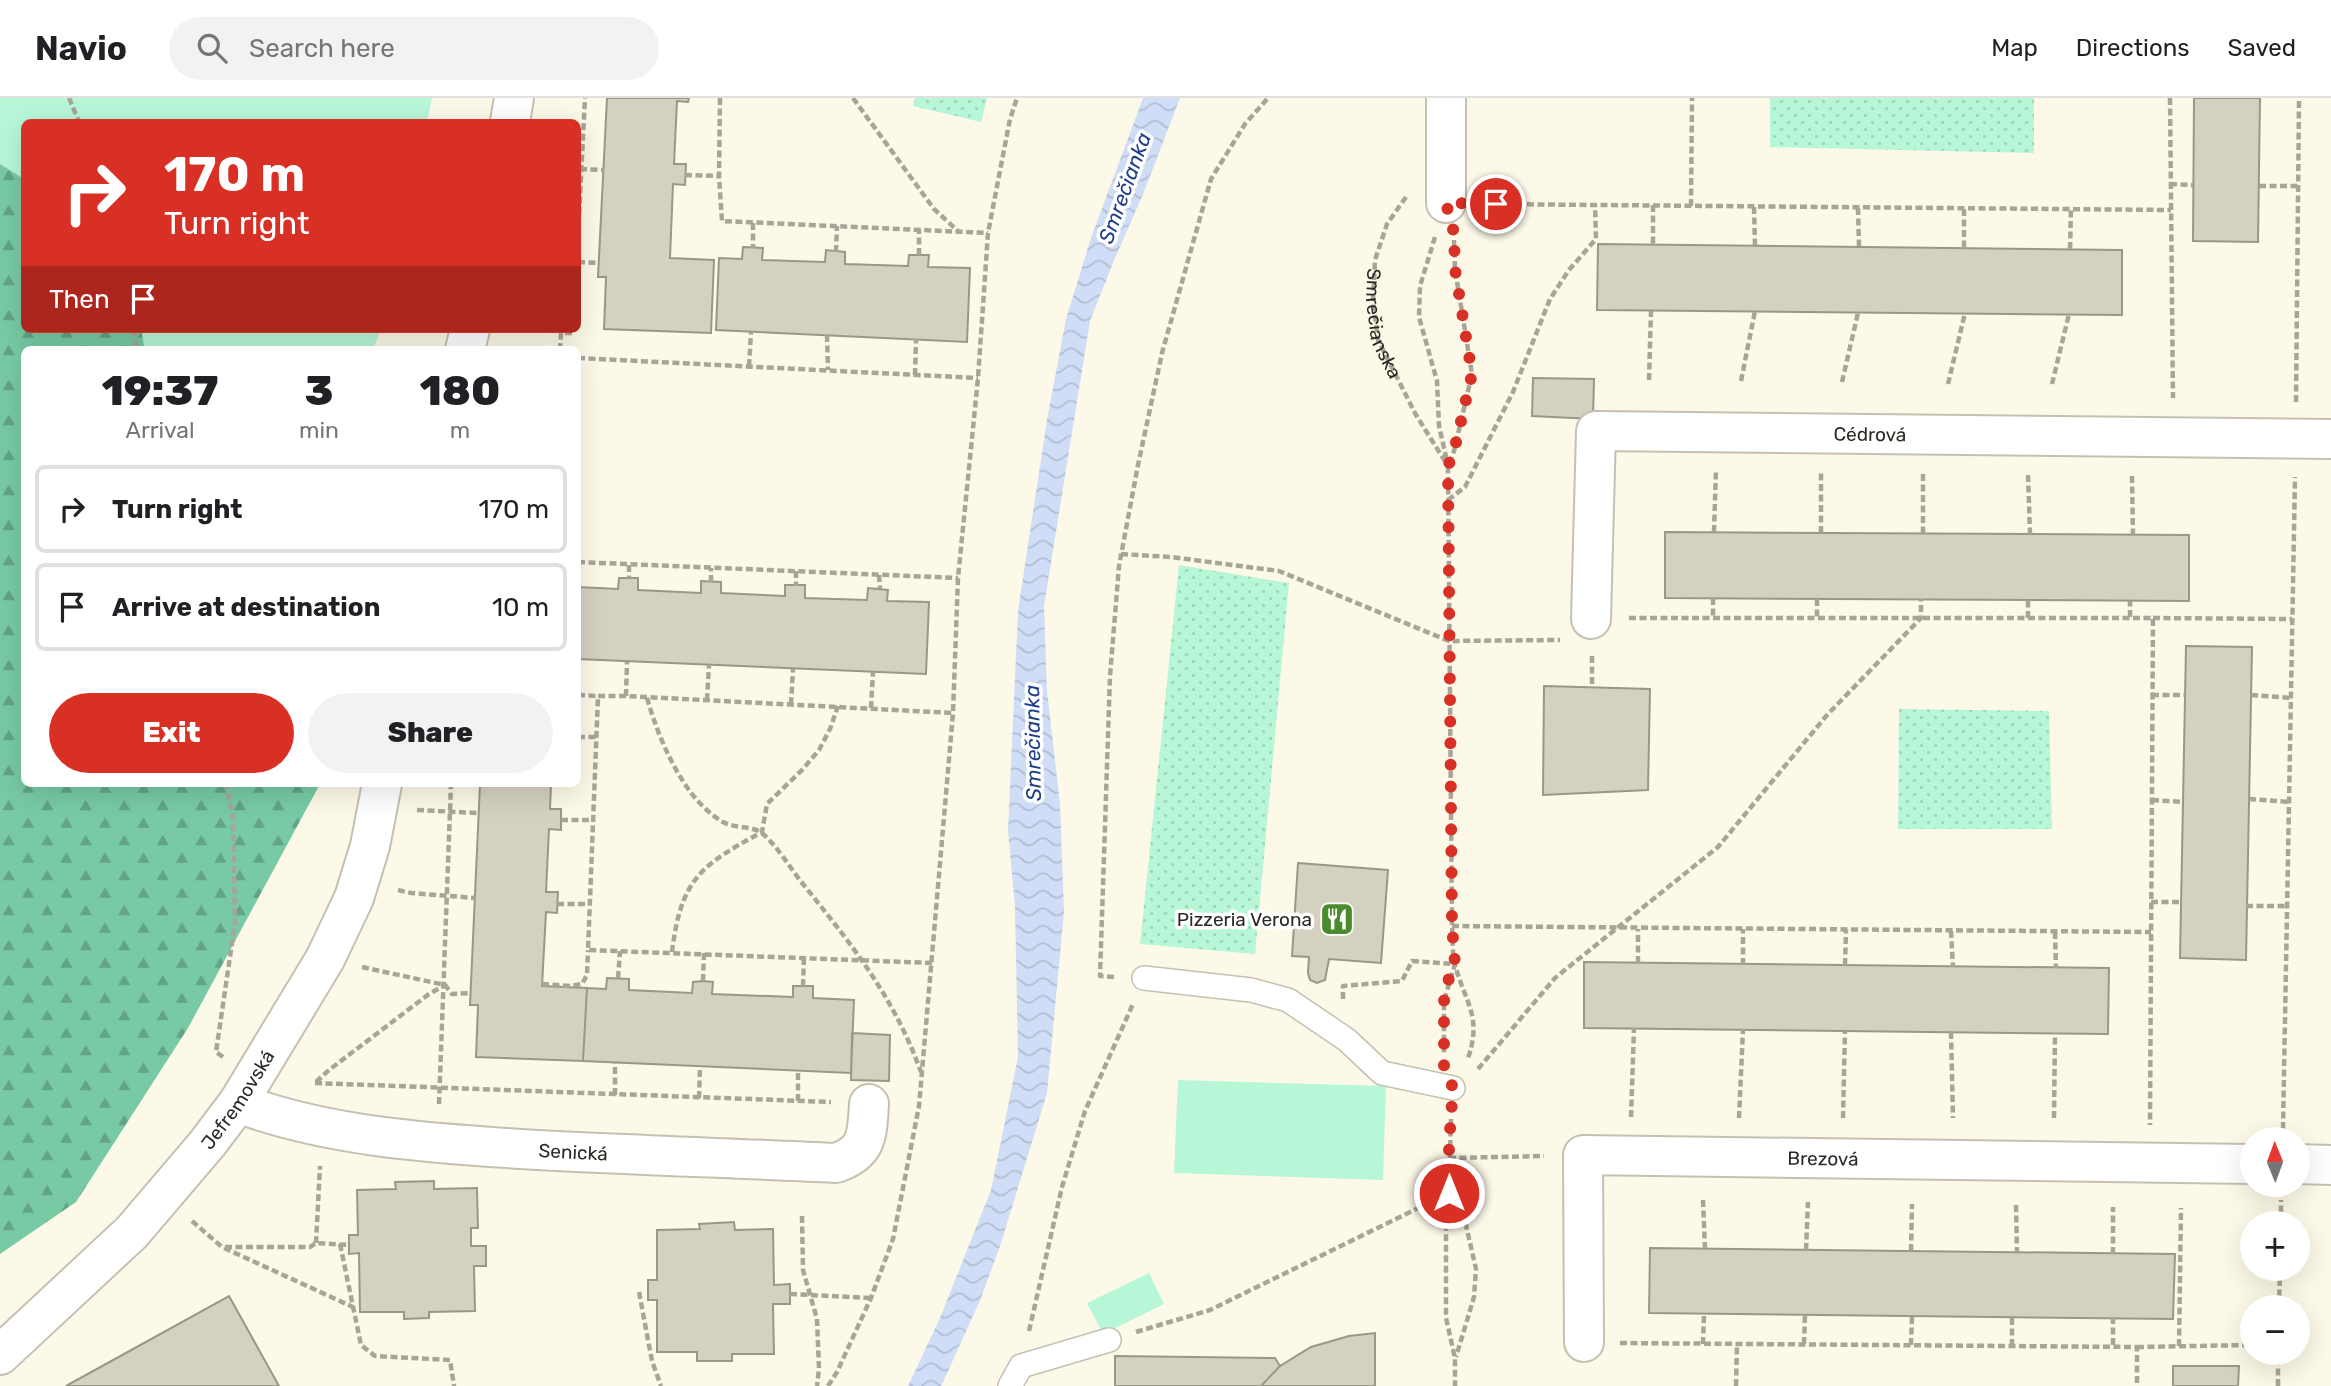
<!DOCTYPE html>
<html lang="en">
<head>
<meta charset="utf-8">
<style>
  body { margin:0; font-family:Rubik,sans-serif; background:#f2f2f2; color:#202124; height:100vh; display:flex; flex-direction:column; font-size:26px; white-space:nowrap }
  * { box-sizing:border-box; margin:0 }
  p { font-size:23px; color:#757577 }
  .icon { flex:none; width:38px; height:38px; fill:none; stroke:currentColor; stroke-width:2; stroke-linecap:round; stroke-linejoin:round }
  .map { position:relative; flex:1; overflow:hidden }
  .details { position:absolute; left:21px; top:248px; width:560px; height:441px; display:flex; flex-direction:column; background:#fff; border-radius:10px; box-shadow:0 7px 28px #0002 }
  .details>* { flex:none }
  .hud { position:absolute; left:21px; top:21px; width:560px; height:214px; border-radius:10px; box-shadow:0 7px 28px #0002; background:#d93025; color:#fff; overflow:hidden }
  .needle { width:46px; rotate:359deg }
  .buttons { position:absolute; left:2240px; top:1029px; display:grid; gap:14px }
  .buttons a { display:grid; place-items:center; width:70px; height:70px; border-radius:50%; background:#fff; box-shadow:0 7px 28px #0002; font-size:35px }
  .pin { position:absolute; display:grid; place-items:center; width:60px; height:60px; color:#fff; margin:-30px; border:4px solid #fff; border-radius:50%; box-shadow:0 2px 7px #0007 }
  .me { position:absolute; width:77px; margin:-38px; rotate:0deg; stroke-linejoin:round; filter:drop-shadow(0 0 5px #0008) }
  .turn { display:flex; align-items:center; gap:24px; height:147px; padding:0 28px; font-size:32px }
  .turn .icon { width:91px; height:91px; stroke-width:2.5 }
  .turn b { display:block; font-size:49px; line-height:60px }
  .then { display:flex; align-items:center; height:66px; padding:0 28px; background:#0003; gap:14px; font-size:26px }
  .eta { display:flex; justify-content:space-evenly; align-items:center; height:119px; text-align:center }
  .eta b { font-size:42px; font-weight:800; line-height:49px }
  .action { display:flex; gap:14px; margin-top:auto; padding:14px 28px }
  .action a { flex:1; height:80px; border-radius:42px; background:#d93025; color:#fff; font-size:28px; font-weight:800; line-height:80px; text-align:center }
  .action a+a { background:#f2f2f2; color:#202124 }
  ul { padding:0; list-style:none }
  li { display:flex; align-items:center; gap:21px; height:88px; margin:0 14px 10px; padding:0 14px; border:4px solid #e0e0e0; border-radius:10px }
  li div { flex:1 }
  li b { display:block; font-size:26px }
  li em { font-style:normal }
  header { display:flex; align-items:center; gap:42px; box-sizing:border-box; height:98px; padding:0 35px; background:#fff; border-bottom:2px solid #e0e0e0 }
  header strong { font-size:33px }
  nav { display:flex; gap:38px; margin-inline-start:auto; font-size:24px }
  .search { width:490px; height:63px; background:#f2f2f2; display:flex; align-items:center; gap:18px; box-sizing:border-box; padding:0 24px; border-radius:38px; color:#757577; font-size:26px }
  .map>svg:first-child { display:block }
</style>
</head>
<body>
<header>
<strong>Navio</strong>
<div class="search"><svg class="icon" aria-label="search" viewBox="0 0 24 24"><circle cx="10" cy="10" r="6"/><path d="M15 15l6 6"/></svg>Search here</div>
<nav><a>Map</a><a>Directions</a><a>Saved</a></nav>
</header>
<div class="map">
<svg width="2331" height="1288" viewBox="0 0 2331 1288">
  <defs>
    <pattern id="forest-firs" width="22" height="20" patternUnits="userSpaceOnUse" patternTransform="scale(1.75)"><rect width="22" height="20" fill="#77caa4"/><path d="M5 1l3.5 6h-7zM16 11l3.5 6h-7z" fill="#62a485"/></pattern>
    <pattern id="park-dots" width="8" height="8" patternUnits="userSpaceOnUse" patternTransform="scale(1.75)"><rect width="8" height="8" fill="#b7f7d8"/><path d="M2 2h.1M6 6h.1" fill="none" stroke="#9ed4b9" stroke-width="1.8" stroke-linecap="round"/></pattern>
    <pattern id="water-waves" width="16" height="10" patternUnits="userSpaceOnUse" patternTransform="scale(1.75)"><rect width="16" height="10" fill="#cfddf7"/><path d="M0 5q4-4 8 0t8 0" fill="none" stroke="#b2bed3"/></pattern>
  </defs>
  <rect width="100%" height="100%" fill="#fdf9e8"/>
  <path fill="#b7f7d8" d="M 0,0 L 432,0 L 427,24 L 24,24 L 24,81 L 0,66 Z
    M 141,231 L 381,231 L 373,252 L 145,252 Z
    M 1178,982 L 1386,988 L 1383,1082 L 1174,1075 Z
    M 1149,1175 L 1164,1206 L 1103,1236 L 1087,1205 Z"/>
  <path fill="url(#forest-firs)" d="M 0,66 L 24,81 L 24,231 L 141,231 L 145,252 L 24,252 L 24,686 L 320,686 L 188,930 L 76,1104 L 0,1156 Z"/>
  <path fill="url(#park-dots)" d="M 915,0 L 987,0 L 981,24 L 913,8 Z
    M 1770,0 L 2034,0 L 2034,55 L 1770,49 Z
    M 1179,467 L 1289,485 L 1255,856 L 1140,846 Z
    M 1899,611 L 2049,613 L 2052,731 L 1898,731 Z"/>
  <path fill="url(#water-waves)" d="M 1143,0 L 1180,0 L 1144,94 L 1115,160 L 1090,223 L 1044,508 L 1047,593 L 1060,706 L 1064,814 L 1047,995 L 1001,1145 L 981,1200 L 944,1282 L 941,1288 L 908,1288 L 940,1220 L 991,1092 L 1018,959 L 1015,809 L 1008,733 L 1018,513 L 1047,322 L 1066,221 L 1091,140 Z"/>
  <path fill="#d5d1c1" stroke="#9a9688" stroke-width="2" d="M 607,0 L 689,0 L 688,4 L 677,3 L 674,66 L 686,66 L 685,87 L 673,86 L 670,160 L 714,162 L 711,235 L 604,231 L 606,179 L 598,179 Z
    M 2194,0 L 2260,0 L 2258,144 L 2193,143 Z
    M 1598,146 L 2122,152 L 2122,217 L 1597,212 Z
    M 743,149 L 763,150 L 762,162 L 825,164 L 826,152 L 845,154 L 845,166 L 908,168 L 909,157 L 929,157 L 928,169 L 970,170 L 967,244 L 716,232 L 719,160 L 742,161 Z
    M 1533,280 L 1594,281 L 1593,321 L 1532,318 Z
    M 1665,434 L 2189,437 L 2189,503 L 1665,500 Z
    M 619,480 L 638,480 L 638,492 L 701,495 L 701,483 L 721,484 L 721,495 L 785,498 L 785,487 L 805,487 L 805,500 L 867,502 L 868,490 L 888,492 L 887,503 L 929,504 L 926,576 L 578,561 L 578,489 L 618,491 Z
    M 2186,548 L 2252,549 L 2246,862 L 2180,860 Z
    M 1544,588 L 1650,591 L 1648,692 L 1543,697 Z
    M 480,686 L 551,686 L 550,711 L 561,711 L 561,732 L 549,731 L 546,794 L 558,794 L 557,815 L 546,814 L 542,888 L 587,890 L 583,963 L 476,959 L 478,907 L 470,907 Z
    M 1298,765 L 1388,772 L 1381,865 L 1329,861 L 1325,882 L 1317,885 L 1310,882 L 1308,875 L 1309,859 L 1292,858 Z
    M 1584,864 L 2109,870 L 2108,936 L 1584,930 Z
    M 607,880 L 629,881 L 629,892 L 692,895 L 693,884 L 703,883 L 713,884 L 712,896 L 793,899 L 793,888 L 813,888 L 813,900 L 854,902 L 851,975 L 583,963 L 587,890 L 606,891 Z
    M 852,935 L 890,937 L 889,983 L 851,982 Z
    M 434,1083 L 434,1091 L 477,1090 L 478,1130 L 471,1130 L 471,1148 L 486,1148 L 486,1168 L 474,1168 L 475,1213 L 429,1214 L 429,1220 L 404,1221 L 404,1214 L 360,1214 L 359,1155 L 349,1156 L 349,1137 L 358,1137 L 357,1092 L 396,1091 L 395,1084 Z
    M 734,1124 L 735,1132 L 773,1131 L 774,1187 L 790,1186 L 790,1206 L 773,1206 L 774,1256 L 732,1256 L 732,1263 L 697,1263 L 697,1254 L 657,1254 L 657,1202 L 648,1202 L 648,1182 L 657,1182 L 657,1132 L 700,1131 L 699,1126 Z
    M 1650,1150 L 2175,1156 L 2173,1221 L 1649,1215 Z
    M 229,1198 L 279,1288 L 66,1288 L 115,1261 Z
    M 1375,1235 L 1375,1288 L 1261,1288 L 1280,1268 L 1311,1249 L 1349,1238 Z
    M 1115,1258 L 1275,1260 L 1280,1268 L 1261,1288 L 1115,1288 Z
    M 2173,1268 L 2239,1268 L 2238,1288 L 2173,1288 Z"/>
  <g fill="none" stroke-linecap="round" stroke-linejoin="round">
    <g stroke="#c5c1b2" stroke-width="26">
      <path id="lane" d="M 1144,880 L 1251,892 L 1288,902 L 1347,942 L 1382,975 L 1453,990
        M 1010,1288 L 1021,1268 L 1109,1242"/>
    </g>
    <g stroke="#c5c1b2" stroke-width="42">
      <g id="street">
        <path d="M 510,24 L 514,0"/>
        <path d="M 1446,105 L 1446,0"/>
        <path d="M 465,252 L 470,231"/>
        <path id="s2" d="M 1591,521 L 1596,333 L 2331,341"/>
        <path id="s3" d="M 238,1005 C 326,1038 427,1045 521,1051 C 626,1057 731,1060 836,1065 C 868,1054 867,1037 869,1006"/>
        <path d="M 2298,1066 L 2331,1067"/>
        <path id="s4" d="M 1584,1244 L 1583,1057 L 2252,1066"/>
        <path id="s5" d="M 0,1257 L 132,1134 L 207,1046 L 238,1005 L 325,861 L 354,800 L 370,748 L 382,686"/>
      </g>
    </g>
    <g stroke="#a8a598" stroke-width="4.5" stroke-dasharray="7 3.5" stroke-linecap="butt">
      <path d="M 69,0 L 79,24"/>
      <path d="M 720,0 L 719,78 L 722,123 L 988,135"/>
      <path d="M 853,0 L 934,111 L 958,133"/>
      <path d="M 2170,0 L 2173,300"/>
      <path d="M 580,71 L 604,72"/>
      <path d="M 685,77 L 719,78"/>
      <path d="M 2170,86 L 2193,87"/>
      <path d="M 2259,88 L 2298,88"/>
      <path id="s1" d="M 1406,99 L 1387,126 L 1375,162 L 1373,202 L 1378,242 L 1416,317 L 1448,368"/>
      <path d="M 1485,106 L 2171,112"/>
      <path d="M 1653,107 L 1653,146"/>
      <path d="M 1691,108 L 1692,0"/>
      <path d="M 1754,109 L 1755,147"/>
      <path d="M 1858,110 L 1859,148"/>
      <path d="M 1964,111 L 1964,149"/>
      <path d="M 753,125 L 753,150"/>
      <path d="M 578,137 L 585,0"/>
      <path d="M 1435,139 L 1420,188 L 1419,219 L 1437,283 L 1439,328 L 1447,363"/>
      <path d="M 1454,142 L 1455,171 L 1472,276 L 1454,353 L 1448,368 L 1452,828 C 1453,840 1452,855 1455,867 C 1466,907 1483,919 1467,963"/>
      <path d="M 2070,151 L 2071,110"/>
      <path d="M 836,154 L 837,128"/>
      <path d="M 919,157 L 919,132"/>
      <path d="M 578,164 L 599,165"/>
      <path d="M 133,231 L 137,252"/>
      <path d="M 827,237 L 828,272"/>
      <path d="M 560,252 L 561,235 L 574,235 L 574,231"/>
      <path d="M 578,260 L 978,280"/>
      <path d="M 749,268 L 751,234"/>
      <path d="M 915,277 L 916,241"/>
      <path d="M 1649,282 L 1651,213"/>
      <path d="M 1741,283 L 1755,213"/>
      <path d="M 1842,284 L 1858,215"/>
      <path d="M 1948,286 L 1965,215"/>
      <path d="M 2052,286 L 2069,216"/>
      <path d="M 2296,304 L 2299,0"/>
      <path d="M 1923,376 L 1923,436"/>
      <path d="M 2028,377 L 2030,436"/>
      <path d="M 2132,378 L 2133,437"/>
      <path d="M 1448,402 L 1465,389 L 1513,294 L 1550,201 L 1569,172 L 1596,141 L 1595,107"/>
      <path d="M 1714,434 L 1716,371"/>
      <path d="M 1821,435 L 1821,375"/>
      <path d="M 1121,456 L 1171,459 L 1279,473 L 1449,543 L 1560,542"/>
      <path d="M 578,464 L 958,480"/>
      <path d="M 629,467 L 629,480"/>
      <path d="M 796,473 L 796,488"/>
      <path d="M 879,477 L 880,491"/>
      <path d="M 711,484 L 711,470"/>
      <path d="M 1713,500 L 1713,520"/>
      <path d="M 1817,501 L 1817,520"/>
      <path d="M 2130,519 L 2130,503"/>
      <path d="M 1629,520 L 2153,520 L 2150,1027"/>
      <path d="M 2028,520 L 2028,502"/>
      <path d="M 2153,520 L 2292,521"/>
      <path d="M 1592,558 L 1592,589"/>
      <path d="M 578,597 L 598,598"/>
      <path d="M 2152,597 L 2185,597"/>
      <path d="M 2251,597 L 2291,600"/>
      <path d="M 626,598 L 627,564"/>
      <path d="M 647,600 C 659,642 684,702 723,724 C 735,731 753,727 763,736 C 778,749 790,770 803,786 C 852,847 894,899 921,974"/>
      <path d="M 707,602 L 709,567"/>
      <path d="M 791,606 L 793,571"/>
      <path d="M 871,610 L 873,574"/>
      <path d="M 578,639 L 596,639"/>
      <path d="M 2249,701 L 2289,704"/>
      <path d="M 2152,702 L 2183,704"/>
      <path d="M 417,712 L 478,715"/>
      <path d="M 561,722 L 593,722"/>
      <path d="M 398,792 L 411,795 L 475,800"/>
      <path d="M 2151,804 L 2181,804"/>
      <path d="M 557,806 L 588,806"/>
      <path d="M 2246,808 L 2287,808"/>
      <path d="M 1452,828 L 2151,834"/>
      <path d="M 1951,833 L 1953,869"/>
      <path d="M 2055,834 L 2056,870"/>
      <path d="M 672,854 C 681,782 699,768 762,734 L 767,706 L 803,671 L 819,652 L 830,631 L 838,608"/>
      <path d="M 932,865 L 588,852 L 598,598 L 626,598 L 953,615"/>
      <path d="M 1638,865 L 1638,831"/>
      <path d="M 1743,867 L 1743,831"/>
      <path d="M 1845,867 L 1846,832"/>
      <path d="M 362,869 L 445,887 L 452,896 L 471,895"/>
      <path d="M 1114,879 L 1100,878 L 1110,578 L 1119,468 L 1138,367 L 1162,255 L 1211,81 L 1245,26 L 1268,0"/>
      <path d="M 618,880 L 620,853"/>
      <path d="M 703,883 L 704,855"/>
      <path d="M 542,886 L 570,888 L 582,886 L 587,877 L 588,852"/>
      <path d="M 803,888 L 804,859"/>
      <path d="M 1343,901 L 1343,888 L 1402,883 L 1412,863 L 1455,866 L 1444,903 L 1444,956"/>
      <path d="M 1951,934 L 1953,1020"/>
      <path d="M 223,959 L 216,954 L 235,825 L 233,720 L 226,686"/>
      <path d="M 1478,971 L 1555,880 L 1718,749 L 1827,617 L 1921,520 L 1921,501"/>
      <path d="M 316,984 L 329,972 L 429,896 L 445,887"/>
      <path d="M 315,985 L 831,1004"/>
      <path d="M 615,997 L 615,965"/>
      <path d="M 699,1000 L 700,968"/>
      <path d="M 798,1003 L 798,972"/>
      <path d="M 439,1006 L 451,686"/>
      <path d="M 1631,1019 L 1634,930"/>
      <path d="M 1739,1020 L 1743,931"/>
      <path d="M 1843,1020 L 1845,933"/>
      <path d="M 2054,1020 L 2055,935"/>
      <path d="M 1451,1021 L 1449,1095 L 1446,1127 L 1446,1220 L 1455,1260 L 1455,1288"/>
      <path d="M 2283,1031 L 2295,379"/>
      <path d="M 1449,1060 L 1544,1058"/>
      <path d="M 1703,1102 L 1705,1150"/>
      <path d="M 2016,1107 L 2017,1154"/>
      <path d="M 802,1118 L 803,1172 L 817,1221 L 819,1271 L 817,1288"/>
      <path d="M 192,1123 L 222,1149 L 353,1209"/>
      <path d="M 2281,1125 L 2281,1102"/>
      <path d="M 316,1145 L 320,1068"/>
      <path d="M 340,1146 L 361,1247 L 375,1258 L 450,1262 L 454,1288"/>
      <path d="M 225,1149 L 310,1149 L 316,1145 L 349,1147"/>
      <path d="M 1806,1152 L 1808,1104"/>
      <path d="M 1911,1153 L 1912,1106"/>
      <path d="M 2113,1156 L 2113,1109"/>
      <path d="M 639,1194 L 652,1263 L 661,1288"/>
      <path d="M 790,1196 L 871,1200"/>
      <path d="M 2279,1209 L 2280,1171"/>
      <path d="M 1029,1233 L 1062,1089 L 1085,1013 L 1133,906"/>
      <path d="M 1136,1234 L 1210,1212 L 1449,1095 L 1463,1114 L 1476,1171 L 1474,1199 L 1456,1259"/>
      <path d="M 1620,1245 L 2137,1249 L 2137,1288"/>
      <path d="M 1703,1246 L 1704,1216"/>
      <path d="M 1804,1246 L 1805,1217"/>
      <path d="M 1911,1247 L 1912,1218"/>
      <path d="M 2113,1247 L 2113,1220"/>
      <path d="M 2012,1248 L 2012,1220"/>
      <path d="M 2179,1248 L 2181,1110"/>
      <path d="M 2137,1249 L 2252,1247"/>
      <path d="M 828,1288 L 837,1274 L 871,1200 L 893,1141 L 919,1008 L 953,615 L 958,480 L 978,280 L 988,135 L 1010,21 L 1017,0"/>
      <path d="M 1736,1288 L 1737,1246"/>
      <path d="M 2278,1288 L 2278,1255"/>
    </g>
    <use href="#lane" stroke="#fff" stroke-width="23"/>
    <use href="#street" stroke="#fff" stroke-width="38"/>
  </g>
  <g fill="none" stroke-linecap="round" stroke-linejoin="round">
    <path stroke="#d93025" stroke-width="12" stroke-dasharray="0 21.6" d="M 1449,1095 L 1449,1046 L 1453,990 L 1444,968 L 1444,903 L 1448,883 L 1455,866 L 1452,828 L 1448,368 L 1454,353 L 1472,276 L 1455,171 L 1454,135 L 1446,105 L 1496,106"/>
  </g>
  <defs>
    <g id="restaurant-square" transform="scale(1.75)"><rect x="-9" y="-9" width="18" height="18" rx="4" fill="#4a8b2d" stroke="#fff"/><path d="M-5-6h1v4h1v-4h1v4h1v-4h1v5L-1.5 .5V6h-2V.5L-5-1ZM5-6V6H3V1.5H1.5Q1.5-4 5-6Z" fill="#fff"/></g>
  </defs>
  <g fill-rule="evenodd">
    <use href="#restaurant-square" x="1337" y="821"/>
  </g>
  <g text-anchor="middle" stroke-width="7" stroke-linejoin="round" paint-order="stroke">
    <g font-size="19" fill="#2b2923" stroke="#fff">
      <text dy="7" stroke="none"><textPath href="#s1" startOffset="136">Smrečianska</textPath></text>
      <text dy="7" stroke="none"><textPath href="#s2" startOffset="462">Cédrová</textPath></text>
      <text dy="7" stroke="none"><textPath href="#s5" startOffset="350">Jefremovská</textPath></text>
      <text dy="7" stroke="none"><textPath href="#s3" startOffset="340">Senická</textPath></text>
      <text dy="7" stroke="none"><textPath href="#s4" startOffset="427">Brezová</textPath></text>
    </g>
    <g font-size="19" fill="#2b2923" stroke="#fff" text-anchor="end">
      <text x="1312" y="828">Pizzeria Verona</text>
    </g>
    <g font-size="21" font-style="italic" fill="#203f89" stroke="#fff">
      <text transform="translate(1125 90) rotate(-70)" y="7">Smrečianka</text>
      <text transform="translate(1033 645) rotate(-91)" y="7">Smrečianka</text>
    </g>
  </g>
</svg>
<div class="buttons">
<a><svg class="needle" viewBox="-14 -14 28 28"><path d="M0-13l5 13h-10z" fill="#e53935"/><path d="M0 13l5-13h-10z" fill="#757577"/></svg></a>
<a>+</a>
<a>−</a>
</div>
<div class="pin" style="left:1496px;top:106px;background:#d93025"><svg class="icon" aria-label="arrive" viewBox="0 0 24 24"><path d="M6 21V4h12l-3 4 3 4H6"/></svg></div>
<svg class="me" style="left:1449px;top:1095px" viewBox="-20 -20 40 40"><circle r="17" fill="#d93025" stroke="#fff" stroke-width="3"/><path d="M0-11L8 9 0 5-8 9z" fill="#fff"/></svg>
<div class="hud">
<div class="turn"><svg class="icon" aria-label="right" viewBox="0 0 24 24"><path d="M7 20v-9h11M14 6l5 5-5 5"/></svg><div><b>170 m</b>Turn right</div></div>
<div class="then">Then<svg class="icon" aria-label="arrive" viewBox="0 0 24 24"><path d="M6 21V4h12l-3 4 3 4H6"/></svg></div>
</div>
<section class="details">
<div class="eta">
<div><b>19:37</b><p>Arrival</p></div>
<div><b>3</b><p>min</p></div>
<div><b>180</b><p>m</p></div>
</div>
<ul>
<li><svg class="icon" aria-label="right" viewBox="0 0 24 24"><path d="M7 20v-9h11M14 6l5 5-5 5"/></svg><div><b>Turn right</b></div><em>170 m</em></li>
<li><svg class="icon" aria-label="arrive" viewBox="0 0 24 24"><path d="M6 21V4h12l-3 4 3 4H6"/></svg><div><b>Arrive at destination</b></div><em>10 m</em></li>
</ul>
<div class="action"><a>Exit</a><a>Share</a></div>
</section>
</div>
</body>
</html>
